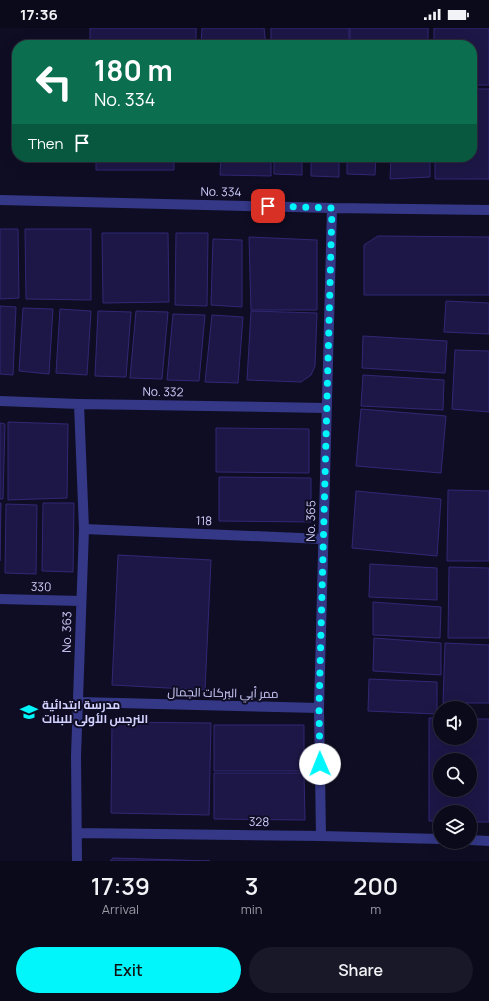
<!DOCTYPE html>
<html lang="en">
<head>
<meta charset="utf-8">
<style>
  body { margin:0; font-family:Manrope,Cairo,sans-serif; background:#191828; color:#f1f3f6; height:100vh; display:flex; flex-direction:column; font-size:15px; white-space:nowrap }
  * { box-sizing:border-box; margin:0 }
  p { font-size:13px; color:#9a9aa3 }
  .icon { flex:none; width:22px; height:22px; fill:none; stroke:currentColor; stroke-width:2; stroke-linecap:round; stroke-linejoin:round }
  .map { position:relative; height:833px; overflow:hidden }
  .sheet { display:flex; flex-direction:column; background:#0b0a1b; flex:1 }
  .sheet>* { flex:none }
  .banner { position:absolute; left:12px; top:12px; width:465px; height:122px; border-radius:16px; box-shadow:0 4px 16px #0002,0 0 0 1px #2b2b3a; background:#0b6e4f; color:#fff; overflow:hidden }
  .controls { position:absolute; left:433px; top:673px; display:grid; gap:8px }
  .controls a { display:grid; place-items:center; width:44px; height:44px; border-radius:50%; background:#0b0a1b; box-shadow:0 4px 16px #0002,0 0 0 1px #2b2b3a; font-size:20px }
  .pin { position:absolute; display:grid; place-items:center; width:34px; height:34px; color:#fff; margin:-17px; border-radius:8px; box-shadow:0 2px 6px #0006 }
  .me { position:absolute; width:44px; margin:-22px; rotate:359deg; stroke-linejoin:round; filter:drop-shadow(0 0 3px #0008) }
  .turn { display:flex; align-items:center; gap:14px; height:84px; padding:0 16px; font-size:18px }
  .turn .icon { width:52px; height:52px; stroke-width:2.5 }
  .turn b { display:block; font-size:28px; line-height:34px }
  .then { display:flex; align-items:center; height:38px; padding:0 16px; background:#0003; gap:8px; font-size:15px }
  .eta { display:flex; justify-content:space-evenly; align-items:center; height:68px; text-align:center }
  .eta b { font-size:24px; font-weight:600; line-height:28px }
  .primary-button { display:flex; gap:8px; margin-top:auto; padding:8px 16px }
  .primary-button a { flex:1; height:46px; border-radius:24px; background:#00f6fb; color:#111; font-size:16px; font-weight:600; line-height:46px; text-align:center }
  .primary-button a+a { background:#191828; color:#f1f3f6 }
  .status { display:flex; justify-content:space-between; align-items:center; height:28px; padding:0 20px; background:#0b0a1b; direction:ltr }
  .status svg { height:11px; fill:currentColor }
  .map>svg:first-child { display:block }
</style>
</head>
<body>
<div class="status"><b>17:36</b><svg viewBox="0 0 49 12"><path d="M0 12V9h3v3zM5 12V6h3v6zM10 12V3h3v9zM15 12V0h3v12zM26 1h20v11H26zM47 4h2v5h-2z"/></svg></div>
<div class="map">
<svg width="489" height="833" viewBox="0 0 489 833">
  <rect width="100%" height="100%" fill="#0f0d24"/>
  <path fill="#1d1747" stroke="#312874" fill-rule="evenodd" d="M 90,0 L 196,0 L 196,17 L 90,17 Z
    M 202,0 L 264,0 L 266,17 L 201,17 Z
    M 271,0 L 349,0 L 349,17 L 271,17 Z
    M 350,0 L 428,0 L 428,17 L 350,17 Z
    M 434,0 L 489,0 L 489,57 L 472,57 L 472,17 L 434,17 Z
    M 472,61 L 489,61 L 489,151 L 435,151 L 435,129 L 472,129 Z
    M 96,129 L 174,129 L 174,142 L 96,142 Z
    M 221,129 L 271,129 L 271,148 L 220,147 Z
    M 274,129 L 302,129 L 302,147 L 274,146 Z
    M 311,129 L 339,129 L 339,149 L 311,148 Z
    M 347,129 L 376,129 L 375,147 L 347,146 Z
    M 391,129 L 430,129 L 430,149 L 390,151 Z
    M 0,201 L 18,201 L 19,270 L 0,271 Z
    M 25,201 L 91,201 L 91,272 L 26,271 Z
    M 102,205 L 168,205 L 169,274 L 103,275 Z
    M 176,205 L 208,205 L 207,278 L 175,277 Z
    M 378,208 L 489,209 L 489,267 L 364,267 L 364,217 Z
    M 249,209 L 317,212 L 317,282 L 251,282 Z
    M 213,211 L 242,212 L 242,279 L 211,277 Z
    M 446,273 L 489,275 L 489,306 L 444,304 Z
    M 0,278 L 16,279 L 13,347 L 0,346 Z
    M 23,280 L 53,281 L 49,346 L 19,343 Z
    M 60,281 L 91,283 L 87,347 L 56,345 Z
    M 98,283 L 131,284 L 126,349 L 95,348 Z
    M 136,283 L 168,284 L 162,351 L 130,350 Z
    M 251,283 L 317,285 L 315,338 L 311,347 L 301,354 L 247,352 Z
    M 173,286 L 205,287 L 199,353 L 167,352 Z
    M 212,287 L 243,289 L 238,355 L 205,354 Z
    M 363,308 L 447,313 L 445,345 L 362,340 Z
    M 455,322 L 489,323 L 489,384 L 452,381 Z
    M 363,347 L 444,352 L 443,382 L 361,378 Z
    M 361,381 L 446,388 L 441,445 L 356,438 Z
    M 8,394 L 68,396 L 67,470 L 8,472 Z
    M 0,395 L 5,396 L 3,471 L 0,471 Z
    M 216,400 L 309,401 L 309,445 L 216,444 Z
    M 219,449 L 311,450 L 311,494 L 219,493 Z
    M 448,462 L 489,463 L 489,533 L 447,533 Z
    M 356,463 L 441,471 L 437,528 L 352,520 Z
    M 0,475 L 1,475 L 0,533 Z
    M 43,475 L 74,475 L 73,544 L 42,543 Z
    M 6,476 L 37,477 L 36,546 L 5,545 Z
    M 118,527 L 211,532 L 205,662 L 112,657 Z
    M 370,536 L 437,540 L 437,572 L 369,569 Z
    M 449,539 L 489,540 L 489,610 L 448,610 Z
    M 373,574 L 441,579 L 440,610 L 373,607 Z
    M 374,610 L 441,615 L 441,647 L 373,643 Z
    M 445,615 L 489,617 L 489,675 L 443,675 Z
    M 369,651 L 437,654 L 437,686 L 368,683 Z
    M 429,690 L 440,690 L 440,710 L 470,710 L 470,691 L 489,691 L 489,794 L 470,794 L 470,784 L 440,784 L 440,793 L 429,793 ZM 440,732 L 470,732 L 470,762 L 440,762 Z
    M 112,694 L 211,695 L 209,787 L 111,785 Z
    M 214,697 L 304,697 L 304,743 L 214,743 Z
    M 214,745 L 304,745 L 305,792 L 214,791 Z
    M 113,830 L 210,833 L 110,833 Z"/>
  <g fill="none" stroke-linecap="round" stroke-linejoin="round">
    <path stroke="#343887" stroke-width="10" d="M 0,172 L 332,180 L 489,182
      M 0,373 L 79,376 L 326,380
      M 84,501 L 323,511
      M 0,571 L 81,573
      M 79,674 L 319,680
      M 77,805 L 321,808 L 440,811
      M 321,808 L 319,680 L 332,180
      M 470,812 L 489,813
      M 77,833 L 76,728 L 84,501 L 79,376"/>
  </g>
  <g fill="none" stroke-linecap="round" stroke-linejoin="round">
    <path stroke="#00f6fb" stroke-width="7" stroke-dasharray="0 12.6" d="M 268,178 L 332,180 L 319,680 L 320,736"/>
  </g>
  <defs>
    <g id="school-bare" transform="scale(1.38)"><path d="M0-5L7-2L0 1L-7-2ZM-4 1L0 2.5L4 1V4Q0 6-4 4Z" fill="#00f6fb" stroke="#0f0d24" stroke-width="2.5" paint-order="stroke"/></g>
  </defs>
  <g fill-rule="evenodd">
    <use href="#school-bare" x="29" y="684"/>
  </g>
  <g text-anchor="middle" stroke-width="4" stroke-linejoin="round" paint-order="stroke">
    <g font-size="12" fill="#d2d0ff" stroke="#0f0d24">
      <text transform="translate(221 164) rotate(1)" y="4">No. 334</text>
      <text transform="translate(163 364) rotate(1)" y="4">No. 332</text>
      <text transform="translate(204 493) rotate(2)" y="4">118</text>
      <text transform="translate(311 493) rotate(-89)" y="4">No. 365</text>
      <text transform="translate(41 559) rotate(1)" y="4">330</text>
      <text transform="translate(67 604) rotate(-89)" y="4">No. 363</text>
      <text transform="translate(223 665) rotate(1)" y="4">ممر أبي البركات الجمال</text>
      <text transform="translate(259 794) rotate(1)" y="4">328</text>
    </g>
    <g font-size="12" font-weight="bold" fill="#d2d0ff" stroke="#0f0d24" text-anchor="start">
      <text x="42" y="681">مدرسة ابتدائية<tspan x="42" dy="14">النرجس الأولى للبنات</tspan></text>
    </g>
  </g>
</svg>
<div class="controls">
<a><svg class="icon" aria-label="sound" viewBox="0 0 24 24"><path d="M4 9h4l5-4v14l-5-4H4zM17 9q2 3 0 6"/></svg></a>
<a><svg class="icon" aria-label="search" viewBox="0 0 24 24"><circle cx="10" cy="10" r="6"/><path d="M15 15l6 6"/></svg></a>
<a><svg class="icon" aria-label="layers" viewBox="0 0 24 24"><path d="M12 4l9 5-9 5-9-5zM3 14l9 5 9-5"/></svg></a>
</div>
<div class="pin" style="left:268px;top:178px;background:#d93025"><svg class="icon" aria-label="arrive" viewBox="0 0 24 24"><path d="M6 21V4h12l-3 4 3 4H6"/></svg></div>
<svg class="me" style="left:320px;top:736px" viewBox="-20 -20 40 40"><circle r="19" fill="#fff"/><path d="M0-13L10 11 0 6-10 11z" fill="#00f6fb"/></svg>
<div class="banner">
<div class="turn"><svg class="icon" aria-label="left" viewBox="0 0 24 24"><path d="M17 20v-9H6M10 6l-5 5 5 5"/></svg><div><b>180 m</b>No. 334</div></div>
<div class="then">Then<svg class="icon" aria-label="arrive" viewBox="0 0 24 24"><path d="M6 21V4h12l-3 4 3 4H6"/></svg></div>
</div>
</div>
<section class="sheet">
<div class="eta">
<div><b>17:39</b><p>Arrival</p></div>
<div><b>3</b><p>min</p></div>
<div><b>200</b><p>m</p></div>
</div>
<div class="primary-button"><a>Exit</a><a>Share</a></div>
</section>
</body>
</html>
